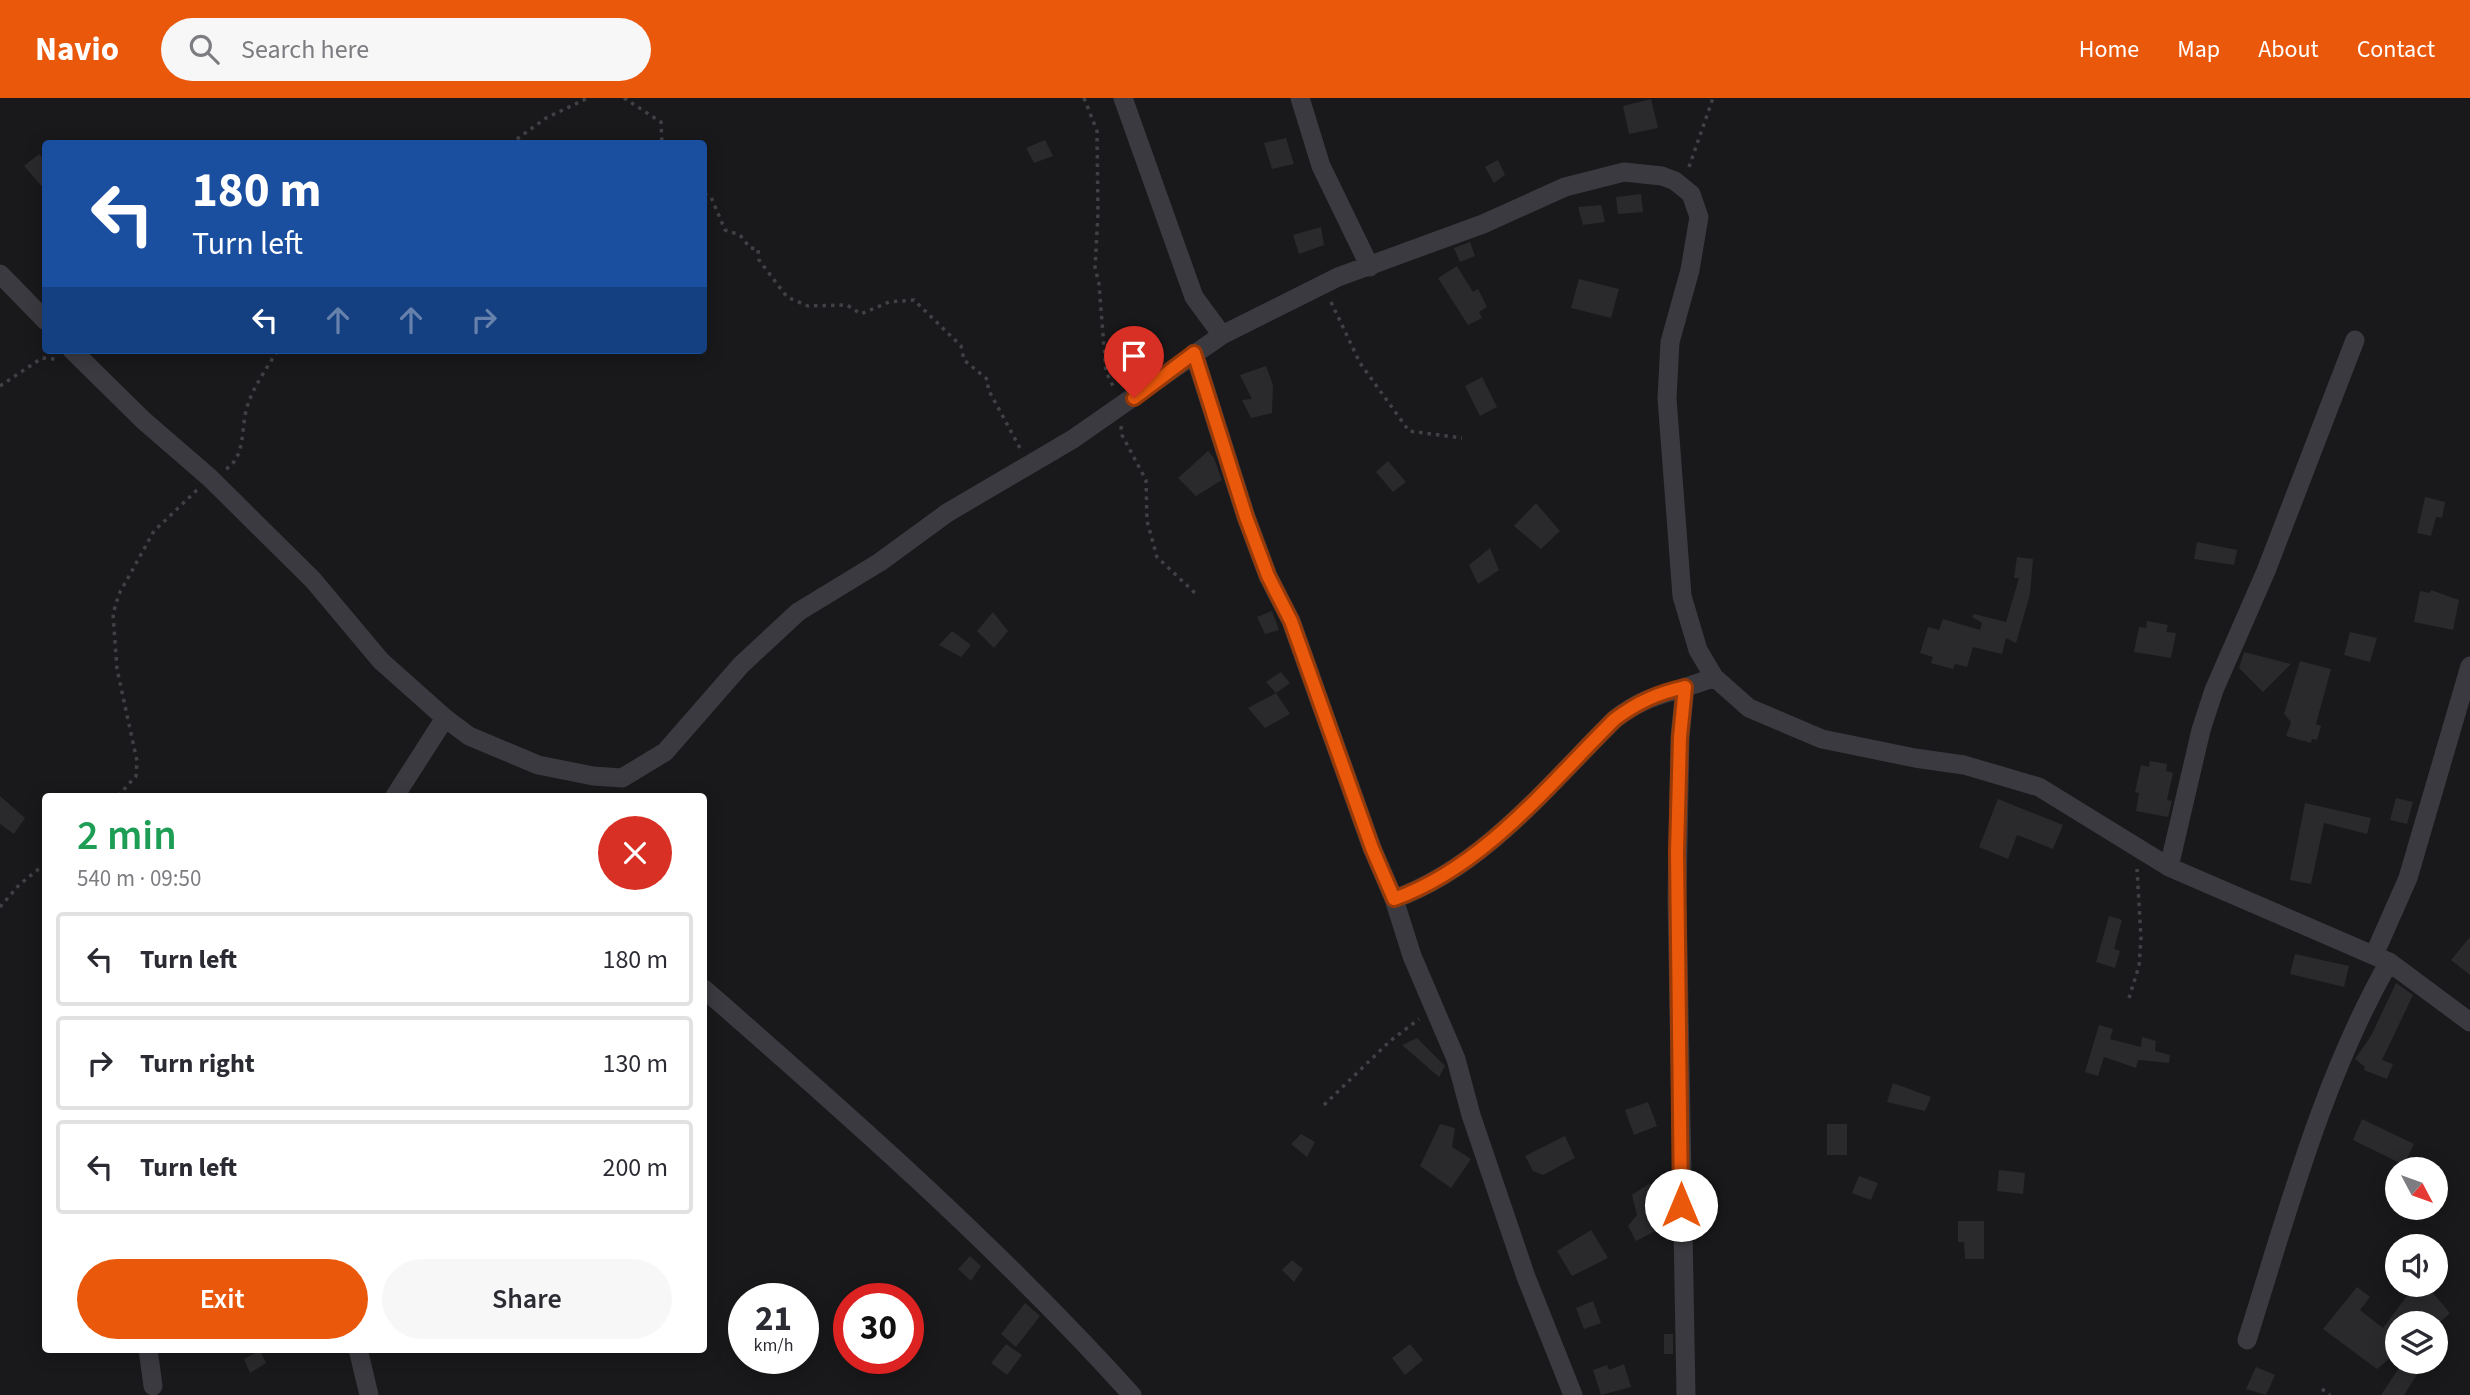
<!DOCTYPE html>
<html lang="en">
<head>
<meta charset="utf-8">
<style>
  body { margin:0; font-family:"Source Sans 3",sans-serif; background:#f7f7f7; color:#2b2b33; height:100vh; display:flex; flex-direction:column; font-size:26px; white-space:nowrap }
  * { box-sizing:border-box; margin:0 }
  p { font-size:23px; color:#7c7c81 }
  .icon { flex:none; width:38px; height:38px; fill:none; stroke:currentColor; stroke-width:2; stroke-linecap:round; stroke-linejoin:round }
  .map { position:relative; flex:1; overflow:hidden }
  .drawer { position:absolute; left:42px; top:695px; width:665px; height:560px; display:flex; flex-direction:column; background:#fff; border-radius:7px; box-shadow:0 4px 18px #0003 }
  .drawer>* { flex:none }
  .hud { position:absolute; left:42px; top:42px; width:665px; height:214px; border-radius:7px; box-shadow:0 4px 18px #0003; background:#1a4fa0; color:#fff; overflow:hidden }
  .needle { width:46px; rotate:131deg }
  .fabs { position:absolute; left:2385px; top:1059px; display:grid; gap:14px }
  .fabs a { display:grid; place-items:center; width:63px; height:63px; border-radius:50%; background:#fff; box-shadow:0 4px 18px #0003; font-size:35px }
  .speed { position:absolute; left:728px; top:1185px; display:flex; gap:14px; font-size:35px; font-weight:700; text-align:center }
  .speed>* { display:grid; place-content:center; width:91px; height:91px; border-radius:50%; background:#fff; box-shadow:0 4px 18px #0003; line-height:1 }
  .speed small { font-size:18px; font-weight:400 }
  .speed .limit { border:10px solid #d22; background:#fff; color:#111 }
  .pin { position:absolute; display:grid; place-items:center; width:60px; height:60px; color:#fff; margin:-72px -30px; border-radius:50% 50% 50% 0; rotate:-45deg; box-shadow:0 0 7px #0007 }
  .pin .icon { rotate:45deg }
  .me { position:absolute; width:77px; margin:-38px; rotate:0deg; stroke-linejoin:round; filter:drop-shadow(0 0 5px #0008) }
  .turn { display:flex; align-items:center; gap:24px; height:147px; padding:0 35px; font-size:32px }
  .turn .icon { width:91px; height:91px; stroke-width:2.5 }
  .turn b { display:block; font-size:49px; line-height:60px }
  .lanes { display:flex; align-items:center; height:66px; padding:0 35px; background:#0003; justify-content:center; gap:35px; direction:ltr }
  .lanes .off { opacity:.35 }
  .round { display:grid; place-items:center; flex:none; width:74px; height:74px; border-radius:37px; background:#f7f7f7 }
  .summary { display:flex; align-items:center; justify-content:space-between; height:119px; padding:0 35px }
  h1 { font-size:42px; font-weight:600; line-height:52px; color:#1e9e55 }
  .cta { display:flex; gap:14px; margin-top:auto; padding:14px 35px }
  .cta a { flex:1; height:80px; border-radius:42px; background:#ea580c; color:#fff; font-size:28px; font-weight:600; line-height:80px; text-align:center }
  .cta a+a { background:#f7f7f7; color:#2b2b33 }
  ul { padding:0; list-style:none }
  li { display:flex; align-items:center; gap:21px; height:94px; margin:0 14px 10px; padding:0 21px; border:4px solid #e1e1e2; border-radius:7px }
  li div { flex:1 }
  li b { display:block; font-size:26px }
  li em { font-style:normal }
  header { display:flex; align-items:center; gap:42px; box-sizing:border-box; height:98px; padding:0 35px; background:#ea580c; color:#fff }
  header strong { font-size:33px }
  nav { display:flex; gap:38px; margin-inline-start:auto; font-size:24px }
  .search { width:490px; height:63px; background:#f7f7f7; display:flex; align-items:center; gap:18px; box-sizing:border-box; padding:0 24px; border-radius:38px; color:#7c7c81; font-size:26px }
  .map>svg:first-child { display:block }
</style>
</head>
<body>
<header>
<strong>Navio</strong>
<div class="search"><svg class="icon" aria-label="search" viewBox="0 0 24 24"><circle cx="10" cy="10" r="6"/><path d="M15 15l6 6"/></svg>Search here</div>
<nav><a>Home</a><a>Map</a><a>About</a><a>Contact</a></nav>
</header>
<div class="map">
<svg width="2470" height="1297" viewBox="0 0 2470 1297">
  <rect width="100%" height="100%" fill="#19191b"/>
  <path fill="#2a292c" d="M 1651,1 L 1658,30 L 1629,36 L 1623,8 Z
    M 1286,40 L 1294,66 L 1272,71 L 1264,45 Z
    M 1045,42 L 1053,58 L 1034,65 L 1026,50 Z
    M 39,56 L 46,64 L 46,93 L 24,68 Z
    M 1498,62 L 1505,77 L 1494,85 L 1485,69 Z
    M 1641,96 L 1643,114 L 1618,116 L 1616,99 Z
    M 1601,107 L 1605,124 L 1583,127 L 1578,109 Z
    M 1321,129 L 1324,147 L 1299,156 L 1293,137 Z
    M 1470,144 L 1475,158 L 1460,164 L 1454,150 Z
    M 1457,168 L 1473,194 L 1478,191 L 1487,209 L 1479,214 L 1482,220 L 1468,227 L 1438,180 Z
    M 1579,181 L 1619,191 L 1611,220 L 1571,210 Z
    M 1266,268 L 1273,287 L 1272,315 L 1251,320 L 1242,302 L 1252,301 L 1240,277 Z
    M 1482,279 L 1497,309 L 1480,318 L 1465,288 Z
    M 1208,353 L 1214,360 L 1222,382 L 1196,398 L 1178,380 Z
    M 1388,363 L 1406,384 L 1393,394 L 1376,374 Z
    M 2425,399 L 2445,404 L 2442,420 L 2436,419 L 2431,438 L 2417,435 Z
    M 1536,405 L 1560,433 L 1541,451 L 1514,428 Z
    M 2197,444 L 2237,452 L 2234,467 L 2194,461 Z
    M 1490,450 L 1499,472 L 1478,486 L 1469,467 Z
    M 2017,459 L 2033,461 L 2030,496 L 2016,545 L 2006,540 L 2002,556 L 1973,549 L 1967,569 L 1955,566 L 1953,571 L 1931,565 L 1933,559 L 1920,555 L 1928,529 L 1939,532 L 1943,521 L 1980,532 L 1982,525 L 1972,519 L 1974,516 L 2006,524 L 2019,480 L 2014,480 Z
    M 2431,492 L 2459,502 L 2453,532 L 2414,524 L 2420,493 L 2430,495 Z
    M 1272,513 L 1279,532 L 1265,536 L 1257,519 Z
    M 993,514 L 1008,533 L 994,550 L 977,533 Z
    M 2147,523 L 2168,527 L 2166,534 L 2176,535 L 2171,560 L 2134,554 L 2139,529 L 2146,530 Z
    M 952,533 L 971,547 L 961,559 L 939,547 Z
    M 2350,534 L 2377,540 L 2370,564 L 2344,557 Z
    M 2244,554 L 2291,566 L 2263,594 L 2239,570 Z
    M 2300,563 L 2331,571 L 2316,626 L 2321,628 L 2317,642 L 2312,641 L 2311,645 L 2286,638 L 2291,624 L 2284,616 Z
    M 1281,574 L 1290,585 L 1276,595 L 1266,584 Z
    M 1276,595 L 1290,616 L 1265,630 L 1248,610 Z
    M 2150,663 L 2167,666 L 2166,673 L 2173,675 L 2167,702 L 2172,703 L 2168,719 L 2136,713 L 2139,695 L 2135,694 L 2141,667 L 2149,669 Z
    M 0,698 L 25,720 L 14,736 L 0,726 Z
    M 2396,700 L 2413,704 L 2407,726 L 2390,722 Z
    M 1998,701 L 2063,727 L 2053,751 L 2017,737 L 2008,761 L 1979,749 Z
    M 2305,705 L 2371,720 L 2367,736 L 2324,725 L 2311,786 L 2290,782 Z
    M 2109,818 L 2122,822 L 2114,851 L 2120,853 L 2115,870 L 2096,864 Z
    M 2470,839 L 2470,877 L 2451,862 Z
    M 2295,856 L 2349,868 L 2344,889 L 2290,876 Z
    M 2396,885 L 2413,897 L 2382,962 L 2393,966 L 2387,981 L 2364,972 L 2365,969 L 2355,961 L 2371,938 Z
    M 2099,927 L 2113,931 L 2110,941 L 2141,949 L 2142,939 L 2156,943 L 2155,953 L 2170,957 L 2169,965 L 2138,962 L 2136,970 L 2104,959 L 2098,978 L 2085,974 Z
    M 1417,940 L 1445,968 L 1439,979 L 1402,947 Z
    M 1893,985 L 1931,999 L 1925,1013 L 1887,1004 Z
    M 1648,1004 L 1657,1028 L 1634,1037 L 1625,1012 Z
    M 2362,1021 L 2414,1046 L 2404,1067 L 2353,1042 Z
    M 1440,1026 L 1455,1030 L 1452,1049 L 1471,1061 L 1451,1090 L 1420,1068 Z
    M 1827,1026 L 1847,1026 L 1847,1057 L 1827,1057 Z
    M 1301,1036 L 1315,1044 L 1307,1059 L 1291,1046 Z
    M 1565,1038 L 1575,1060 L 1543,1077 L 1533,1073 L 1525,1058 Z
    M 1999,1072 L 2025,1075 L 2023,1096 L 1997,1093 Z
    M 1859,1078 L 1878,1085 L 1871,1102 L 1852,1095 Z
    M 1650,1085 L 1653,1101 L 1665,1092 L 1671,1125 L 1636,1143 L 1628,1128 L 1637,1117 L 1632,1097 Z
    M 1958,1123 L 1984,1123 L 1984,1161 L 1965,1161 L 1964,1144 L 1958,1144 Z
    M 1591,1132 L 1608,1160 L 1572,1178 L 1557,1153 Z
    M 970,1158 L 981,1168 L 971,1183 L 958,1171 Z
    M 1292,1162 L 1303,1171 L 1294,1184 L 1282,1172 Z
    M 2416,1186 L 2425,1186 L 2450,1215 L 2439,1225 L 2398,1225 L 2398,1253 L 2377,1271 L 2323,1231 L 2357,1189 L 2370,1199 L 2360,1212 L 2383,1230 Z
    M 1593,1203 L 1601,1225 L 1584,1231 L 1576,1210 Z
    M 1025,1205 L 1040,1218 L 1016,1249 L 1001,1236 Z
    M 1664,1236 L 1673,1236 L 1673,1256 L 1664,1256 Z
    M 1006,1246 L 1022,1257 L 1007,1277 L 991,1265 Z
    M 1410,1246 L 1423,1262 L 1405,1277 L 1392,1260 Z
    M 260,1253 L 266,1265 L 250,1275 L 244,1261 Z
    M 2403,1264 L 2425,1264 L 2404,1297 L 2381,1297 Z
    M 1624,1266 L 1631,1289 L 1601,1297 L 1593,1272 L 1607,1267 L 1609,1272 Z
    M 2256,1269 L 2275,1277 L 2266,1297 L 2246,1291 Z"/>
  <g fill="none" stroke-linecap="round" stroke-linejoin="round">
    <path stroke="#404147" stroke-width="3.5" stroke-dasharray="3.5 5" stroke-linecap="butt" d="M 624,0 L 661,24 L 662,46
      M 1084,0 L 1097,33 L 1098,115 L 1095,170 L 1099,186 L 1106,274 L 1114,290
      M 510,46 L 546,20 L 588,0
      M 1689,69 L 1713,0
      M 704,96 L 711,99 L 725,132 L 740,137 L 750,150 L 758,151 L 759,162 L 787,199 L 808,208 L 847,207 L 861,216 L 889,204 L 914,202 L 961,248 L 964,262 L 988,282 L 988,291 L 1021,352
      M 1331,204 L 1360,265 L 1409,333 L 1462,340
      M 0,288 L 42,260 L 55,261
      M 1121,328 L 1122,337 L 1146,382 L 1147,423 L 1157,459 L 1197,497
      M 226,371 C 247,358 240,328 248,306 C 254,288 268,268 278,252
      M 118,698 L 136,678 L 137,663 L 117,571 L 113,516 L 119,496 L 154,433 L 197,392
      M 0,809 L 19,787 L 46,765
      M 2129,900 L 2139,868 L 2141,840 L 2137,771
      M 1324,1007 L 1390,943 L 1419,921
      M 2322,1291 L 2330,1297"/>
    <path stroke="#3a3a40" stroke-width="19" d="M 1123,0 L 1194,199 L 1222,237
      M 1300,0 L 1321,68 L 1370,169
      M 0,176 L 46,223
      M 72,252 L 143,322 L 210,380 L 313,482 L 381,563 L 445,620 L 469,638 L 538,667 L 593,678 L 622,680 L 665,654 L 741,567 L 798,514 L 880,464 L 947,415 L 1073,341 L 1222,237 L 1338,179 L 1483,126 L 1565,89 L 1624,74 L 1662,78 L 1675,83 L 1691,96 L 1699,119 L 1690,172 L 1670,244 L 1667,300 L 1682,498 L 1698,552 L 1714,579 L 1749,610 L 1822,641 L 1915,660 L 1964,667 L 2039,689 L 2169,769 L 2389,864 L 2470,924
      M 1194,255 L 1246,419 L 1268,478 L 1291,523 L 1372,750 L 1394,801 L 1412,858 L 1456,961 L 1471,1017 L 1526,1179 L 1573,1297
      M 1685,589 L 1680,639 L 1677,801 L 1686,1297
      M 395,698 L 445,620
      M 2169,769 L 2201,632 L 2214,592 L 2266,473 L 2355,242
      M 1394,801 C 1484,769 1549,686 1615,621 C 1653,592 1675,596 1714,579
      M 2374,857 L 2408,780 L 2470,568
      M 704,891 C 852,1020 1000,1151 1132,1297
      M 2247,1242 C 2288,1113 2322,982 2389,864
      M 148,1251 L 153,1288
      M 358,1251 L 369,1297"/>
  </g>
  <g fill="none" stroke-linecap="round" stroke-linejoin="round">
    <g stroke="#983908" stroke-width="18">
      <path id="route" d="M 1134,300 L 1194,255 L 1246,419 L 1268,478 L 1291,523 L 1372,750 L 1394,801 C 1484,769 1549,686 1615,621 C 1638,604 1658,595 1685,589 L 1680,639 L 1677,754 L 1681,1107"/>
    </g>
    <use href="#route" stroke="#ea580c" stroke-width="12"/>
  </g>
</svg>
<div class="fabs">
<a><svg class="needle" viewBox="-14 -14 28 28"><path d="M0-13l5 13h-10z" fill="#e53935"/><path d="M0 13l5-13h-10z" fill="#7c7c81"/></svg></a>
<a><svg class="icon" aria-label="sound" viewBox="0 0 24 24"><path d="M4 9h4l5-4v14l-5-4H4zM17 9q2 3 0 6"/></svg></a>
<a><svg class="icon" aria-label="layers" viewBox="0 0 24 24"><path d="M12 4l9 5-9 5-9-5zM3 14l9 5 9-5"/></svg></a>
</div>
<div class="speed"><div>21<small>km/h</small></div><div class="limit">30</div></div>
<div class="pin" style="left:1134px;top:300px;background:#d93025"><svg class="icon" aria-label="arrive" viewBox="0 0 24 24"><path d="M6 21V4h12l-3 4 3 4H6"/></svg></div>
<svg class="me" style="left:1681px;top:1107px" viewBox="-20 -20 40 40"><circle r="19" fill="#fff"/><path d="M0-13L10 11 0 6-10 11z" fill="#ea580c"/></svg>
<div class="hud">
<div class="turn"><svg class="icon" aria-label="left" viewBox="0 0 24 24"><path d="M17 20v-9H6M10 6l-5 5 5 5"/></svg><div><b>180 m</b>Turn left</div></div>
<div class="lanes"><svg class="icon" aria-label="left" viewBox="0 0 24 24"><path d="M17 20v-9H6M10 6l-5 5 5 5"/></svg><svg class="icon off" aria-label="ahead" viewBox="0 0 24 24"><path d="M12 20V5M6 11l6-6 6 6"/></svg><svg class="icon off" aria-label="ahead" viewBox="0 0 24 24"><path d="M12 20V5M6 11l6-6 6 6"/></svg><svg class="icon off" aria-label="right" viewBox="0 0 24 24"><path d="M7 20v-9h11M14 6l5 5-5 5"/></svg></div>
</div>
<section class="drawer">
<div class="summary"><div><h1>2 min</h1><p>540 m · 09:50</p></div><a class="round" style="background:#d93025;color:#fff"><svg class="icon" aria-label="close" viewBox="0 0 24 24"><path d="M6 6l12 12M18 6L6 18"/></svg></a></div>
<ul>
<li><svg class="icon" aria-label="left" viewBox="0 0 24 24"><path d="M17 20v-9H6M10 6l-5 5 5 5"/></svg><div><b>Turn left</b></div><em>180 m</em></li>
<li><svg class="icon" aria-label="right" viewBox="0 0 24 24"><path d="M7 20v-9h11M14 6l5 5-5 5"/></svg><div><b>Turn right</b></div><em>130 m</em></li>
<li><svg class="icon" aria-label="left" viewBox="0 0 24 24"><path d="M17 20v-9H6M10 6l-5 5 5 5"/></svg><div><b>Turn left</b></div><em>200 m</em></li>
</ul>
<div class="cta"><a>Exit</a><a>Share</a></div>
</section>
</div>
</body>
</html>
